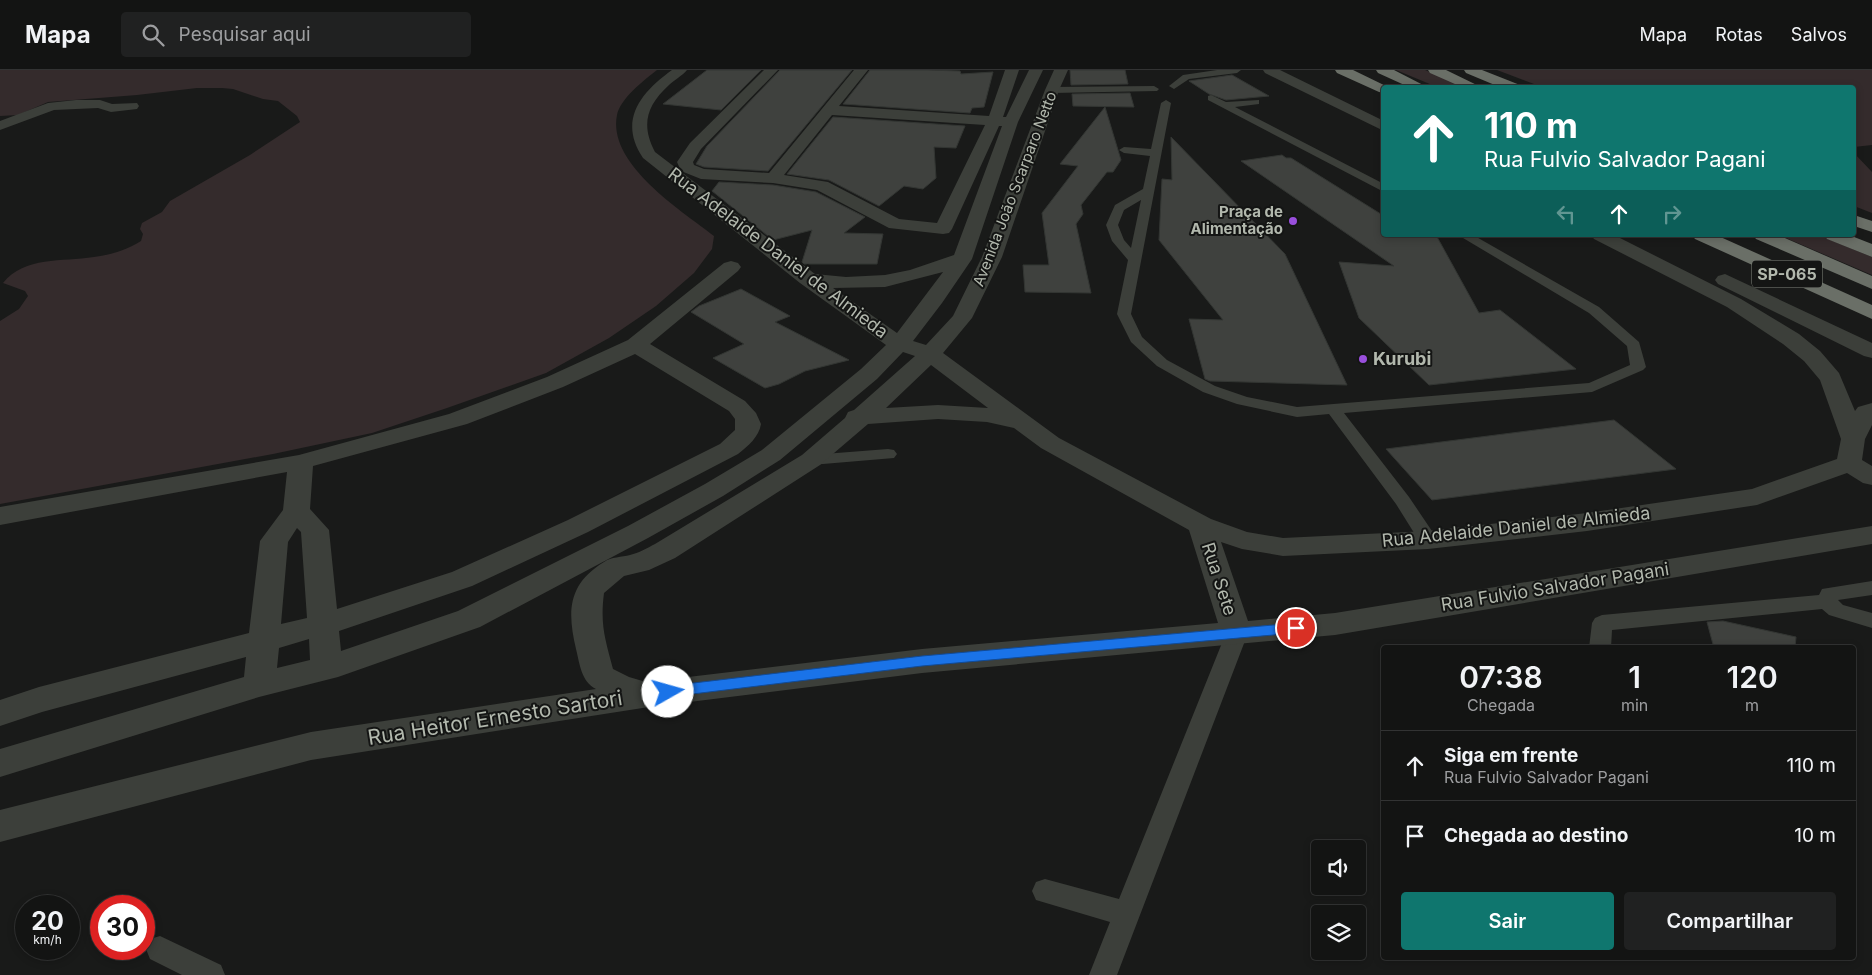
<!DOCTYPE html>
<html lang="pt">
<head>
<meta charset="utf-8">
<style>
  body { margin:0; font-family:Inter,sans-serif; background:#202121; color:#f1f3f6; height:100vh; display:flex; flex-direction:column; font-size:19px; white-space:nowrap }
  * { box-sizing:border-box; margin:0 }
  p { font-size:16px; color:#9d9ea0 }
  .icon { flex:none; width:28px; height:28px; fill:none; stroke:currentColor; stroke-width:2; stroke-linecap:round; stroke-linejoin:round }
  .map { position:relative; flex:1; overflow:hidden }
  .sheet { position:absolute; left:1381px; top:575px; width:475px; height:315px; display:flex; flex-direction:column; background:#131413; border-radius:5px; box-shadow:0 2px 8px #0003,0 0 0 1px #323333 }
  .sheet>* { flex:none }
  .banner { position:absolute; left:1381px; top:15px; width:475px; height:152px; border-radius:5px; box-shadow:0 2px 8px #0003,0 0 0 1px #323333; background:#0f766e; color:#fff; overflow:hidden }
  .tools { position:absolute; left:1311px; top:770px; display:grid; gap:10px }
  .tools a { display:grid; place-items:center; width:55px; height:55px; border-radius:5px; background:#131413; box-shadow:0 2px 8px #0003,0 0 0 1px #323333; font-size:25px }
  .speed { position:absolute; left:15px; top:825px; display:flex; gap:10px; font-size:25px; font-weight:700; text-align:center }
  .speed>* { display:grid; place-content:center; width:65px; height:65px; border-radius:50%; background:#131413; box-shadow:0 2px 8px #0003,0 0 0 1px #323333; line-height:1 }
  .speed small { font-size:12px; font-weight:400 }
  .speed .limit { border:8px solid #d22; background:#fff; color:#111 }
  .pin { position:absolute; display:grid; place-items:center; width:42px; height:42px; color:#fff; margin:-21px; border:2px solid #fff; border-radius:50%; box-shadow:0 1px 5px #0007 }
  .me { position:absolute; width:55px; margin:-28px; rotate:83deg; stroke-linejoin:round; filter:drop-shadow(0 0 4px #0008) }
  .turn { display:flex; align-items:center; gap:18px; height:105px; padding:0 20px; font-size:22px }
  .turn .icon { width:65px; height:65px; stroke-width:2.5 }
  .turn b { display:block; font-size:35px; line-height:42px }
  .lanes { display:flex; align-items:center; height:48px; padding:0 20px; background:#0003; justify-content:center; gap:25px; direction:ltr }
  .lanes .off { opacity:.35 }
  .eta { display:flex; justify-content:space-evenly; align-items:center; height:85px; text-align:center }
  .eta b { font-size:30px; font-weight:600; line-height:35px }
  .action { display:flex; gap:10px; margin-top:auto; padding:10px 20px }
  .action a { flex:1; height:58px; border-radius:5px; background:#0f766e; color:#fff; font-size:20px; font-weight:600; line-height:58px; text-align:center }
  .action a+a { background:#202121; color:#f1f3f6 }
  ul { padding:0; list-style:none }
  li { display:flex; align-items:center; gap:15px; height:70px; padding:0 20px; border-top:1px solid #323333 }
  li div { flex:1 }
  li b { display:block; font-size:19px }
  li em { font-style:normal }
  header { display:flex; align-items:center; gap:30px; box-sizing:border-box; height:70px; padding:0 25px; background:#131413; border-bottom:1px solid #323333 }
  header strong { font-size:24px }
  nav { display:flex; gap:28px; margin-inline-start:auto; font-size:18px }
  .search { width:350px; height:45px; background:#202121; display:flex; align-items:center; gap:12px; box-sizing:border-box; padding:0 18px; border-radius:5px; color:#9d9ea0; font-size:19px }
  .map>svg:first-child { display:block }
</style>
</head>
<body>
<header>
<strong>Mapa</strong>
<div class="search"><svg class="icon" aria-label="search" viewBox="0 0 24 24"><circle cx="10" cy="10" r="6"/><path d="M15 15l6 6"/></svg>Pesquisar aqui</div>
<nav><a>Mapa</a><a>Rotas</a><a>Salvos</a></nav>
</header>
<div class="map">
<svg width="1872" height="905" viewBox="0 0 1872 905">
  <rect width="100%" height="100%" fill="#191a19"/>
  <path fill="#342b2c" d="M 0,0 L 657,0 C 644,10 620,29 617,45 C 607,94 682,141 714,166 L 712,179 L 694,203 L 656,236 L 609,268 L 546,303 L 447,338 L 372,363 L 273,384 L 0,434 L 0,251 L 19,239 L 28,226 L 25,221 L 3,213 C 25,186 62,192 94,187 C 110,185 127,180 141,171 L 143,164 L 140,159 L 142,153 L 162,142 L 170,131 L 250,85 L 300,52 L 297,46 L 278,31 L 263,29 L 233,19 L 222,18 L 197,18 L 137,25 L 48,32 L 18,45 L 0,46 Z
    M 1396,0 L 1425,0 L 1467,17 L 1437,17 Z
    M 1497,0 L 1872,0 L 1872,75 L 1854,77 L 1854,18 L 1542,17 Z
    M 1854,83 L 1872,102 L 1872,143 L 1854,136 Z
    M 1779,165 L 1818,165 L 1872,187 L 1872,205 Z"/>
  <path fill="#3f413e" stroke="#333633" d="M 707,0 L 761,0 L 721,40 L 663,34 Z
    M 780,0 L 852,0 L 768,101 L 704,97 L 696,94 L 707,76 Z
    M 870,0 L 928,0 L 960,1 L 961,4 L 993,2 L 984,37 L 972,38 L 970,43 L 843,34 Z
    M 1070,0 L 1125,0 L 1128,14 L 1071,15 Z
    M 1232,5 L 1269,26 L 1226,30 L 1209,24 L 1189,11 Z
    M 1130,23 L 1134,37 L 1073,36 L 1072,24 Z
    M 1105,37 L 1121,90 L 1113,102 L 1107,102 L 1081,135 L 1083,144 L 1076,154 L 1091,223 L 1025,222 L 1023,195 L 1049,195 L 1042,143 L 1078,96 L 1060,94 Z
    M 833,47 L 965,56 L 956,78 L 934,77 L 936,108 L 923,119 L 904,116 L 879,136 L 829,110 L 787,104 Z
    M 1171,67 L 1285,184 L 1347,315 L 1210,311 L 1205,309 L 1189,249 L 1223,250 L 1159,170 L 1162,109 L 1172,110 Z
    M 1282,85 L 1286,88 L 1291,88 L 1384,146 L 1384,165 L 1436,165 L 1479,243 L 1500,240 L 1576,299 L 1429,315 L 1359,248 L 1339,192 L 1394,196 L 1241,91 Z
    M 719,112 L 773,115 L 816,122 L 865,147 L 844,163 L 883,164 L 877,194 L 804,194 L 802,192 L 812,160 L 773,170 L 712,121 Z
    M 741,219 L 790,246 L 775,252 L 849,290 L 805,301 L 779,314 L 765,318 L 713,288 L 744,274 L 691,242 L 699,236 Z
    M 1614,350 L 1676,399 L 1432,430 L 1386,379 Z
    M 1723,551 L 1796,567 L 1795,578 L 1714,578 L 1707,552 Z"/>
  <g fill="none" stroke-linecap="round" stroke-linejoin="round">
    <path fill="#3c3f3a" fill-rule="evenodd" d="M 1217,0 L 1241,0 L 1237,3 L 1189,9 L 1174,19 L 1169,16 L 1183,5 Z
      M 1154,16 L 1159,19 L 1157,21 L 1052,23 L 1047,20 L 1052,17 Z
      M 1211,25 L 1226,32 L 1259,30 L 1259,34 L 1235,37 L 1384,114 L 1384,122 L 1208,30 L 1208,26 Z
      M 1166,30 L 1171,33 L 1131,244 L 1142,267 L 1167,290 L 1215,316 L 1247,327 L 1297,337 L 1589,313 L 1630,295 L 1627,276 L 1589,243 L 1458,165 L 1473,165 L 1599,237 L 1639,272 L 1646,297 L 1643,300 L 1592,322 L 1344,343 L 1409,427 L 1438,470 L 1435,474 L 1428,476 L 1421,474 L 1396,434 L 1329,344 L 1297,347 L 1237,334 L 1203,322 L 1157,296 L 1131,272 L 1117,244 L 1128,190 L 1112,171 L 1106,155 L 1115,135 L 1143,119 L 1150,86 L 1124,83 L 1119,80 L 1124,77 L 1151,79 L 1161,33 ZM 1141,130 L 1131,178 L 1124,170 L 1118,155 L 1124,140 Z
      M 888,379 L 894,380 L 897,384 L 894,388 L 811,395 L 805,394 L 802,390 L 805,386 L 811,385 Z
      M 1872,511 L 1872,525 L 1838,530 L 1843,535 L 1872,543 L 1872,558 L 1829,545 L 1822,539 L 1612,560 L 1611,578 L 1589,578 L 1592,553 L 1595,548 L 1602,545 L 1819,525 L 1822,519 Z
      M 1237,555 L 1244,558 L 1248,563 L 1117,905 L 1089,905 L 1110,852 L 1036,830 L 1032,821 L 1036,812 L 1045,809 L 1119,829 L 1226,563 L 1230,558 Z
      M 160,866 L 221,895 L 225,905 L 182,905 L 150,889 L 146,879 L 150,869 Z"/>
    <path fill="#3c3f3a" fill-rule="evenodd" d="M 672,0 L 687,0 C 682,6 674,10 669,15 C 646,36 641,55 655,82 L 815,204 L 846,207 L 885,205 L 910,200 L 954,185 L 1002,56 L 999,56 L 952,159 L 949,163 L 943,164 L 889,158 L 817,120 L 773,113 L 701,109 L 681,101 L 677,92 L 690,73 L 764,0 L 778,0 L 701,79 L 693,92 L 694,95 L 704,99 L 769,103 L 854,0 L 868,0 L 839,36 L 989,46 L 1005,0 L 1019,0 L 1003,47 L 1006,47 L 1029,0 L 1043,0 L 1018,52 L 972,189 L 942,233 L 913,271 L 926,275 L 953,246 L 982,187 L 1045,20 L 1054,0 L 1068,0 L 1059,20 L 1002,187 L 972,248 L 943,283 L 1059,368 L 1211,449 L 1247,462 L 1283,468 L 1428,461 L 1587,443 L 1752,419 L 1837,389 L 1841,369 L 1820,310 L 1804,291 L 1783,274 L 1727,237 L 1594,169 L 1591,165 L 1614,165 L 1741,229 L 1799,264 L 1820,281 L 1839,303 L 1855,341 L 1858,337 L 1872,333 L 1872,355 L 1865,369 L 1862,390 L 1872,396 L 1872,415 L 1863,413 L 1847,403 L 1757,435 L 1587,461 L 1428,479 L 1283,486 L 1242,479 L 1221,472 L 1248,551 L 1335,543 L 1872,456 L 1872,474 L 1335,565 L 922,603 L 649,637 L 311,690 L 0,772 L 0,740 L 311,662 L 596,619 C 581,611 580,595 576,579 C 567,541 568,514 604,492 C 611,487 622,487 630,485 C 639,483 647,478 655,474 L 802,385 L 845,348 L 848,342 L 854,340 L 915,286 L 903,282 L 877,309 L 780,390 L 723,426 L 648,468 L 480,557 L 338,607 L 259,627 L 0,707 L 0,679 L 244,607 L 246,587 L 42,642 L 0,656 L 0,630 L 39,617 L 249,563 L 260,471 L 283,440 L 287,402 L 0,455 L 0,437 L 299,385 L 449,344 L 547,307 L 628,270 L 724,193 L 731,191 L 738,193 L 741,197 L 738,201 L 650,274 L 745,331 L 756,343 L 761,354 C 759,367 748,376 738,384 L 588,462 L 472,516 L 339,561 L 341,581 L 458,541 L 628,456 L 705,414 L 762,380 L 861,299 L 886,275 L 800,213 L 643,88 C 618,51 640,23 672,0 ZM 832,45 L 985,55 L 937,153 L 899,149 L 828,112 L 784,105 ZM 943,202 L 897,263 L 833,218 L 885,217 ZM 635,284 L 729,341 L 735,349 L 735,360 L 720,374 L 568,450 L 452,502 L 337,539 L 329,460 L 310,439 L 313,396 L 467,354 L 563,317 ZM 931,295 L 988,338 L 938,335 L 886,338 ZM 938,349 L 987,352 L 1014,358 L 1041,378 L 1189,460 L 1218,553 L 922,579 L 646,612 L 629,607 L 613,599 C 605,568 600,555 604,523 L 624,506 L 649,500 L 675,488 L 820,395 L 868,354 ZM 297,458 L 301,462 L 307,548 L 281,554 L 288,472 ZM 309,569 L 310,590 L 277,598 L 279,578 Z
      M 1263,0 L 1280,0 L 1384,51 L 1384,61 L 1265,3 Z
      M 76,30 L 100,30 L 112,34 L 137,33 L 139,36 L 137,39 L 111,42 L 98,38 L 54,40 L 0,60 L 0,51 L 48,33 Z
      M 1725,204 L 1872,273 L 1872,288 L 1864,286 L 1718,214 L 1715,210 L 1718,206 Z"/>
    <path fill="#6a6f67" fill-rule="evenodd" d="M 1335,0 L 1353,0 L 1390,18 L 1384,18 L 1384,23 L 1379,22 L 1337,3 Z
      M 1376,0 L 1394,0 L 1429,18 L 1411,18 L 1378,3 Z
      M 1428,0 L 1446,0 L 1483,18 L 1464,18 L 1430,3 Z
      M 1464,0 L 1482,0 L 1520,15 L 1521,18 L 1502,18 L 1466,3 Z
      M 1854,145 L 1872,151 L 1872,162 L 1854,156 Z
      M 1692,165 L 1716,165 L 1872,235 L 1872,249 L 1695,169 Z
      M 1753,165 L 1778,165 L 1872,206 L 1872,219 L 1756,169 Z
      M 1824,165 L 1849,165 L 1872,174 L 1872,187 L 1827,169 Z"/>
  </g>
  <path fill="#1a73e8" stroke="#114b97" d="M 1296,553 L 1300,555 L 1302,558 L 1300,561 L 1296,563 L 922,596 L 668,627 L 664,625 L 662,622 L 664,618 L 668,616 L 922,586 Z"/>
  <g fill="#994fdc" stroke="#141514" stroke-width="2">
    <circle cx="1293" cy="151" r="5"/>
    <circle cx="1363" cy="289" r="5"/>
  </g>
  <g text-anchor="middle" stroke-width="4" stroke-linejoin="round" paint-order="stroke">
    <g font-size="15" fill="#b2b8ad" stroke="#141514">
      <text transform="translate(1015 119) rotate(-69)" y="5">Avenida João Scarparo Netto</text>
    </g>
    <g font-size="15" font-weight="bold" fill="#b2b8ad" stroke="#141514" text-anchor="end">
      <text x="1283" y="147">Praça de<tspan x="1283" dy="17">Alimentação</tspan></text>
    </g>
    <rect fill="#141514" stroke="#83877f" stroke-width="1" x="1752" y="190.5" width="70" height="27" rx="4"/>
    <g font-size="16" font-weight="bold" fill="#b2b8ad">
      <text x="1787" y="210">SP-065</text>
    </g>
    <g font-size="18" fill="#b2b8ad" stroke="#141514">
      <text transform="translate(778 183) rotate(37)" y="6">Rua Adelaide Daniel de Almieda</text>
      <text transform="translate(1516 457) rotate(-6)" y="6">Rua Adelaide Daniel de Almieda</text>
      <text transform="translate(1219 509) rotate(72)" y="6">Rua Sete</text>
      <text transform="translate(1555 517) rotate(-9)" y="6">Rua Fulvio Salvador Pagani</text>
    </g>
    <g font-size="18" font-weight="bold" fill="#b2b8ad" stroke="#141514" text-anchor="start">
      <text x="1373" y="295">Kurubi</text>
    </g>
    <g font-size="21" fill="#b2b8ad" stroke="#141514">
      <text transform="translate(495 648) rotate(-9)" y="7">Rua Heitor Ernesto Sartori</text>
    </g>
  </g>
</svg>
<div class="tools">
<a><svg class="icon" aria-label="sound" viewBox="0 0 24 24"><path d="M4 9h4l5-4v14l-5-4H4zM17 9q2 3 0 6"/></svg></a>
<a><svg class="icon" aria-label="layers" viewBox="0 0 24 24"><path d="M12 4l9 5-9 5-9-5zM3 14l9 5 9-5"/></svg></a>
</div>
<div class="speed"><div>20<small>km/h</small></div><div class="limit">30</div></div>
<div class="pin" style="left:1296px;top:558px;background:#d93025"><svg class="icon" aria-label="arrive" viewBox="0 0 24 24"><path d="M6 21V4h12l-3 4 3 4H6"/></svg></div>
<svg class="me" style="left:668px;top:622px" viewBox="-20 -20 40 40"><circle r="19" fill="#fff"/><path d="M0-13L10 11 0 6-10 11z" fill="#1a73e8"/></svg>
<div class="banner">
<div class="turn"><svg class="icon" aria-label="ahead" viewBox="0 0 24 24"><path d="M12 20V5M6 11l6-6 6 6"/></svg><div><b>110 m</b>Rua Fulvio Salvador Pagani</div></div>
<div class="lanes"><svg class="icon off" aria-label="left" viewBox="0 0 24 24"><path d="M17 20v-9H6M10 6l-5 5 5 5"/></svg><svg class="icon" aria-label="ahead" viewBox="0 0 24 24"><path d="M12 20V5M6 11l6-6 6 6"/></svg><svg class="icon off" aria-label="right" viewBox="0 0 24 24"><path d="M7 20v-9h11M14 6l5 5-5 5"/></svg></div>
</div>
<section class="sheet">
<div class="eta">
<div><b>07:38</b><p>Chegada</p></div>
<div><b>1</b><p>min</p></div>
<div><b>120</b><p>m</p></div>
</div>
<ul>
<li><svg class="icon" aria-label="ahead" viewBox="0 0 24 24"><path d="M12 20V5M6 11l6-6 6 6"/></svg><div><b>Siga em frente</b><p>Rua Fulvio Salvador Pagani</p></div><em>110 m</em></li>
<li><svg class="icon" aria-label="arrive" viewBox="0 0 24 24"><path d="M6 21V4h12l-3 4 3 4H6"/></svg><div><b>Chegada ao destino</b></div><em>10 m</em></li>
</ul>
<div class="action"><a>Sair</a><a>Compartilhar</a></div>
</section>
</div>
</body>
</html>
